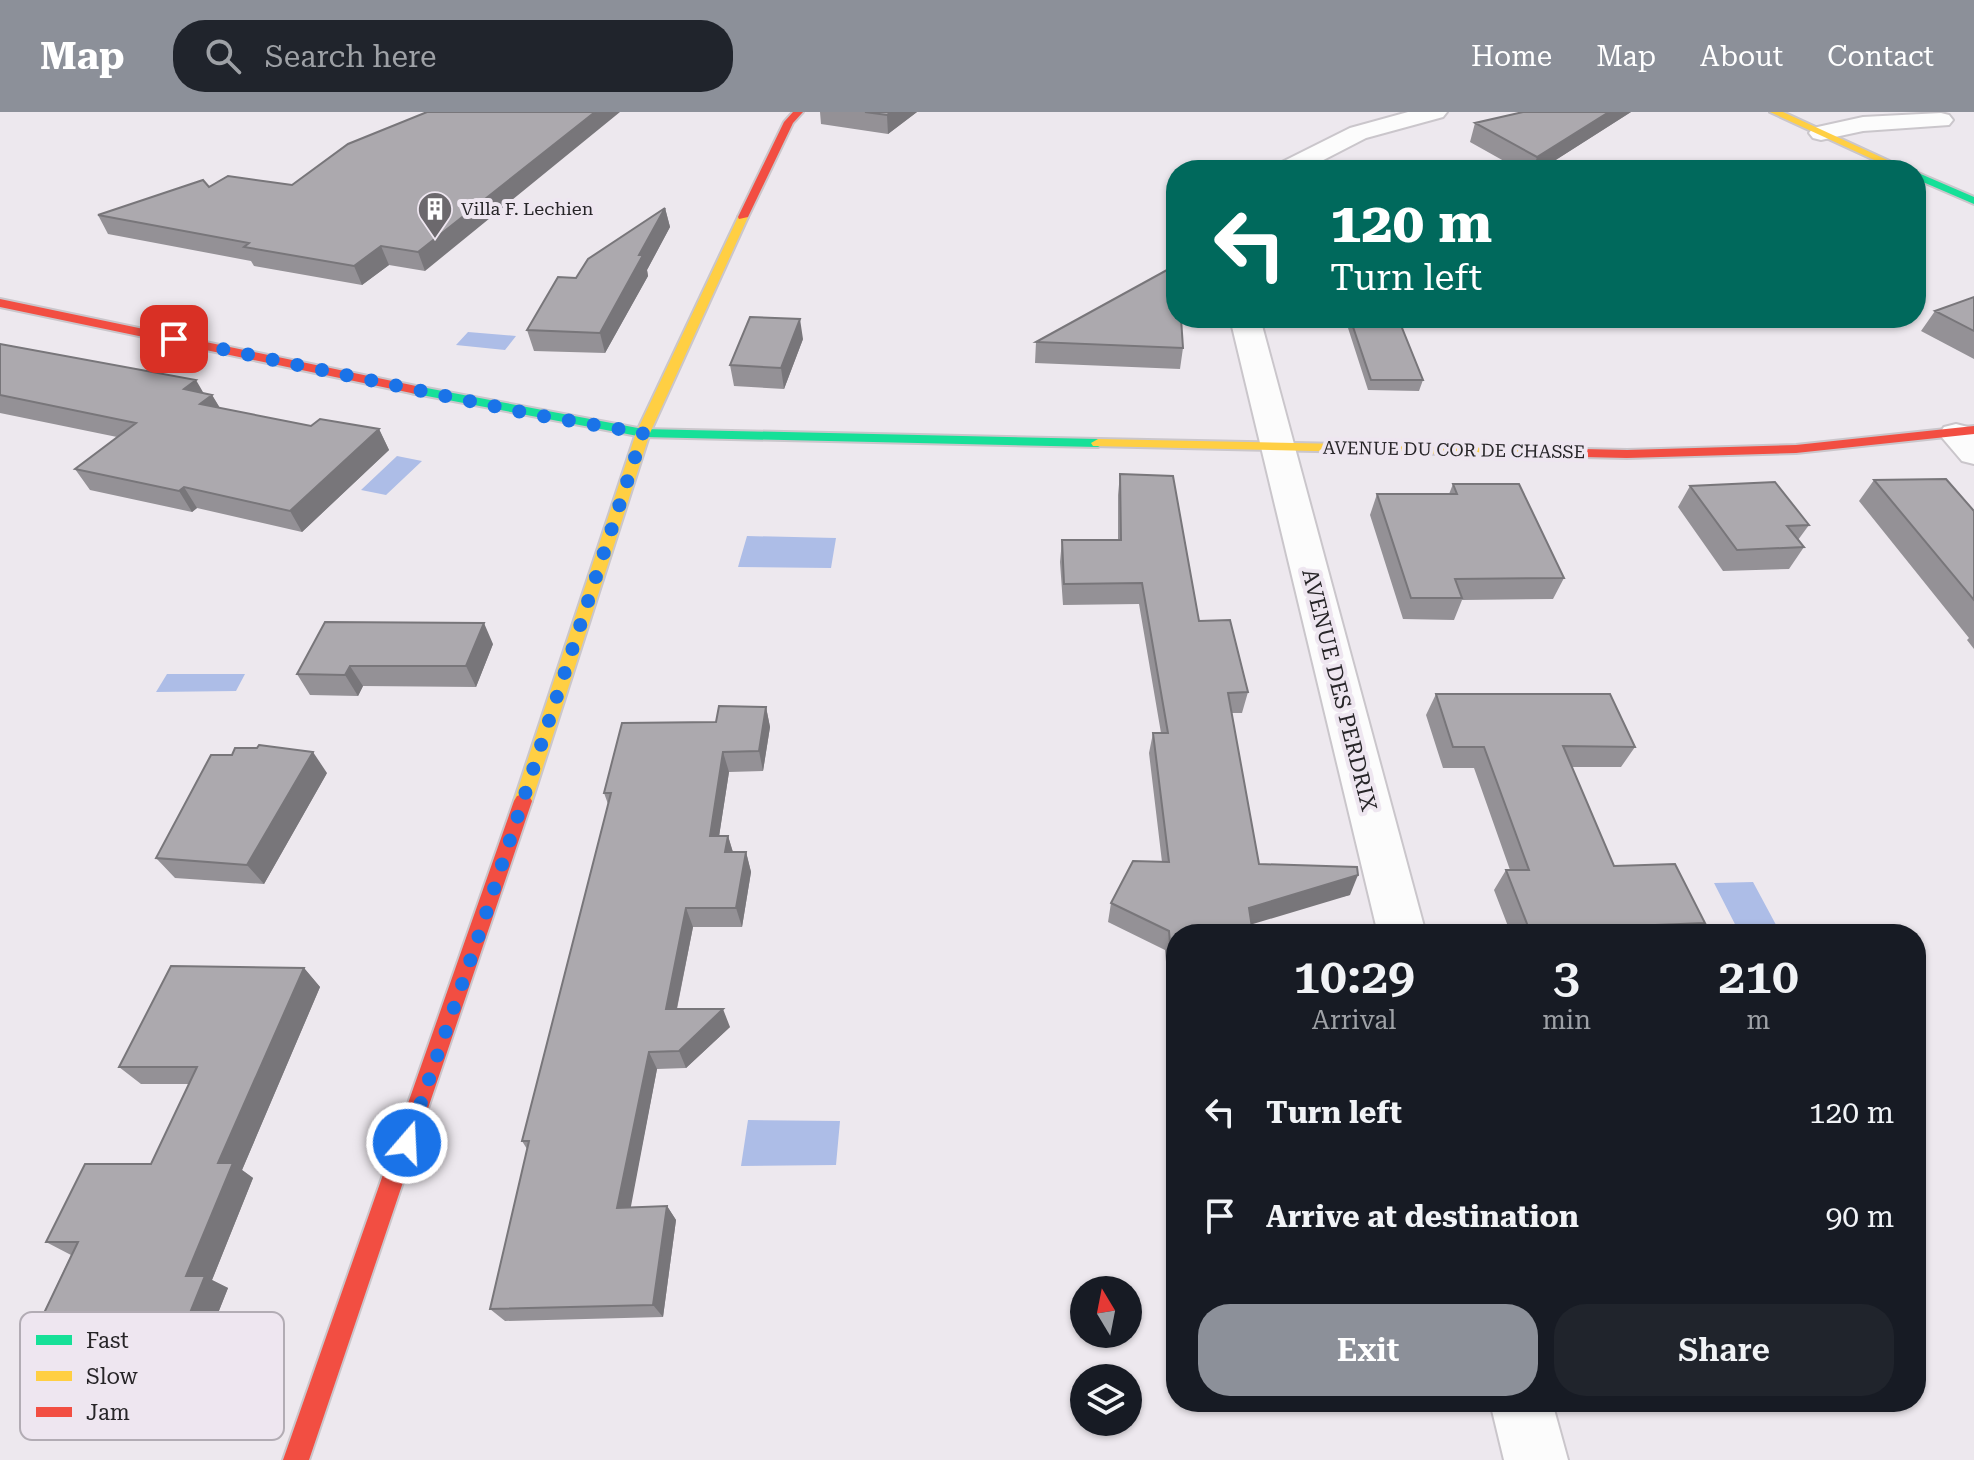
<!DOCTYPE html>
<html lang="en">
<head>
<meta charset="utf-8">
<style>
  body { margin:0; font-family:"Roboto Serif",serif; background:#20242c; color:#f1f3f6; height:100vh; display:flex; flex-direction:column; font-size:30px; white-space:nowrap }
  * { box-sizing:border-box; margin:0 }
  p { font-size:26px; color:#9ea1a6 }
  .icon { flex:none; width:44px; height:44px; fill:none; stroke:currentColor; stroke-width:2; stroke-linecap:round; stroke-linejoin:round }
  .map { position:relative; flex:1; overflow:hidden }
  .panel { position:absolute; left:1166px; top:812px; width:760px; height:488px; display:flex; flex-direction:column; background:#171b24; border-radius:32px; box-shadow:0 2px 6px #0004 }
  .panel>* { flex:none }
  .banner { position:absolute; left:1166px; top:48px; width:760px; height:168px; border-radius:32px; box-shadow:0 2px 6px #0004; background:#00695c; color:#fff; overflow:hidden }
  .needle { width:52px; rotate:350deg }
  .controls { position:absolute; left:1070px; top:1164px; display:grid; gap:16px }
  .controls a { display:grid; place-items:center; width:72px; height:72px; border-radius:50%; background:#171b24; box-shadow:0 2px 6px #0004; font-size:40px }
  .pin { position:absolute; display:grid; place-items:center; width:68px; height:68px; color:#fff; margin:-34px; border-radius:16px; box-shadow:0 4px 12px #0006 }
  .me { position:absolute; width:88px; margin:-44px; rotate:19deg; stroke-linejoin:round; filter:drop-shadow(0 0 6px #0008) }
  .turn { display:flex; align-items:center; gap:28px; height:168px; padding:0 32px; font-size:36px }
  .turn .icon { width:104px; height:104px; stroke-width:2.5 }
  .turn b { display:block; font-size:56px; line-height:68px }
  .eta { display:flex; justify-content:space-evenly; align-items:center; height:136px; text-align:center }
  .eta b { font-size:48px; font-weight:600; line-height:56px }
  .button { display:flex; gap:16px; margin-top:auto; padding:16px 32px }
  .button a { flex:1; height:92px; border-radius:32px; background:#8c9099; color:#fff; font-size:32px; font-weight:600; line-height:92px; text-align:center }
  .button a+a { background:#20242c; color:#f1f3f6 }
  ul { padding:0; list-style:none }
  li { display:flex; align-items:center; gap:24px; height:104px; padding:0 32px }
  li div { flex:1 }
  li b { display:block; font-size:30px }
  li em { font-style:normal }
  header { display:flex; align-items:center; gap:48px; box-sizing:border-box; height:112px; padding:0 40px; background:#8c9099; color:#fff }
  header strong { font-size:38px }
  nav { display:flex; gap:44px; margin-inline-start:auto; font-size:28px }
  .search { width:560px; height:72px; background:#20242c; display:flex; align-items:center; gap:20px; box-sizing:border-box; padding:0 28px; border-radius:32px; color:#9ea1a6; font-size:30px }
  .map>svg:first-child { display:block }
</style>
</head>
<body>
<header>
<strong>Map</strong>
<div class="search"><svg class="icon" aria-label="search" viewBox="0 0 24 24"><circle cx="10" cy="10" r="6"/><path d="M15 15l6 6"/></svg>Search here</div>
<nav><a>Home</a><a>Map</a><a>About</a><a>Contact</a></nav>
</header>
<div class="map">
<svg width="1974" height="1348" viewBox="0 0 1974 1348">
  <rect width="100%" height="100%" fill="#ede8ee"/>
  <path fill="#adbde7" d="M 468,220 L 516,224 L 505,238 L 456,233 Z
    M 397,344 L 422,349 L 386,383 L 361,378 Z
    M 747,424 L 836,426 L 831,456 L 738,455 Z
    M 167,562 L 245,562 L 236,579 L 156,580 Z
    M 1753,770 L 1781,822 L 1740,822 L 1714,771 Z
    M 748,1008 L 840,1009 L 836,1053 L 741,1054 Z"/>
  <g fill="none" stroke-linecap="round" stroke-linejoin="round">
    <g stroke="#cac6cb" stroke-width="4">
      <path id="street" d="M 1408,0 L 1447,0 L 1443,5 L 1366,26 L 1304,58 L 1272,58 L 1276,53 L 1350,16 Z
        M 1941,1 L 1949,3 L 1953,8 L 1949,13 L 1863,19 L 1821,28 L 1813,26 L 1809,21 L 1813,16 L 1863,5 Z
        M 1230,206 L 1260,206 L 1426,822 L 1378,822 Z
        M 1956,312 L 1968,315 L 1974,322 L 1974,352 L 1962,349 L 1939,322 L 1944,315 Z
        M 1490,1290 L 1552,1290 L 1568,1348 L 1504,1348 Z"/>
    </g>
    <g stroke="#cac6cb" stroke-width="4">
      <path id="fast" d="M 1916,60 L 1974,85 L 1974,92 L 1916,67 Z
        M 416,274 L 643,317 L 1098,327 L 1105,331 L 1098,335 L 643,325 L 411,281 L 411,275 Z"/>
    </g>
    <g stroke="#cac6cb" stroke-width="4">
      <path id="slow" d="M 1770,0 L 1783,0 L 1909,58 L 1896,58 Z
        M 743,102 L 748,105 L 650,321 L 532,689 L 529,694 L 517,694 L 514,689 L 636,321 L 738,105 Z
        M 1098,327 L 1540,336 L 1547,340 L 1540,344 L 1093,334 L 1091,331 Z"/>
    </g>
    <g stroke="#cac6cb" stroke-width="4">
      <path id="jam" d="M 793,0 L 803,0 L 793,11 L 748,105 L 739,107 L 738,105 L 784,10 Z
        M 0,187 L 416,274 L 423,278 L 416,282 L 0,195 Z
        M 1974,314 L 1974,322 L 1796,341 L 1627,346 L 1540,344 L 1533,340 L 1540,336 L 1627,338 L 1796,333 Z
        M 523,682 L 529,684 L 532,689 L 309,1348 L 283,1348 L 514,689 L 517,684 Z"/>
    </g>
    <use href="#street" fill="#fcfcfc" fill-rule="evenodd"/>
    <use href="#fast" fill="#16e098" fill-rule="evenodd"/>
    <use href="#slow" fill="#ffcf43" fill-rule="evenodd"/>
    <use href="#jam" fill="#f24e42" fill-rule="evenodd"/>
  </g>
  <path fill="#949196" d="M 427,0 L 425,159 L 389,153 L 362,173 L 254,154 L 251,149 L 108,122 L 98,103 L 209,75 L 292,73 Z
    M 820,0 L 917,0 L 888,22 L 821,12 Z
    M 1523,0 L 1631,0 L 1540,58 L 1520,58 L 1470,30 L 1475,11 Z
    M 665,96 L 670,115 L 647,158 L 648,164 L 605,241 L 534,239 L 527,218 L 576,166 Z
    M 1974,185 L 1974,247 L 1921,219 L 1935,199 Z
    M 1350,206 L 1423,268 L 1419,279 L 1368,278 L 1348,216 Z
    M 803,227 L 784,277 L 734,274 L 730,253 Z
    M 1036,230 L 1183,236 L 1180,257 L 1035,251 Z
    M 0,232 L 212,283 L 220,296 L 311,314 L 379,317 L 389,338 L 302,420 L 197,396 L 192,400 L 90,378 L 75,357 L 117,325 L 0,301 Z
    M 1120,362 L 1199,509 L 1248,580 L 1242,601 L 1231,601 L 1259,752 L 1350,783 L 1176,822 L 1176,885 L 1169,885 L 1165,838 L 1108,810 L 1111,791 L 1162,750 L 1149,641 L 1153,621 L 1161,621 L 1139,492 L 1063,493 L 1060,450 L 1062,428 L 1118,428 L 1118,383 Z
    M 1874,368 L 1974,399 L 1974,537 L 1967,528 L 1969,526 L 1859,389 Z
    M 1453,372 L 1564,466 L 1553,487 L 1462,488 L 1454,508 L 1403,507 L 1370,403 L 1377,382 L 1449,382 Z
    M 1690,374 L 1809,413 L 1798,428 L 1804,435 L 1789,457 L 1723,459 L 1678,395 Z
    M 493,532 L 476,575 L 363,574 L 358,584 L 310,583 L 297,562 Z
    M 1436,582 L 1635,635 L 1621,655 L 1572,655 L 1614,754 L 1705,811 L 1694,822 L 1511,822 L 1494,778 L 1506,758 L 1510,758 L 1474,656 L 1443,656 L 1426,603 Z
    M 766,595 L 770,615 L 763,659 L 729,660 L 719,724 L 728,724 L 733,740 L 746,740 L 751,760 L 742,815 L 693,815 L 677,897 L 730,915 L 686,956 L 657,957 L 630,1095 L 667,1094 L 676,1108 L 663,1205 L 505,1209 L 490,1197 L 527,1037 L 522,1029 L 608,692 L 604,681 L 716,610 Z
    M 327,661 L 264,772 L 175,766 L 156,746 Z
    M 304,856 L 320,875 L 242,1058 L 253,1066 L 212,1168 L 228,1176 L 197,1254 L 52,1254 L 24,1243 L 71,1143 L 46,1130 L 151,1052 L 189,972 L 141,972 L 119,955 Z
    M 1838,1290 L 1873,1290 L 1868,1292 Z"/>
  <path fill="#78767a" d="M 595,0 L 620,0 L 425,159 L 418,140 Z
    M 891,0 L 917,0 L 888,22 L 887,3 Z
    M 1609,0 L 1631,0 L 1540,58 L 1533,58 L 1537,45 Z
    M 665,96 L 670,115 L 647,158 L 648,164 L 605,241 L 600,221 L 639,143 Z
    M 381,134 L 389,153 L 362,173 L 354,154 Z
    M 800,207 L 803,227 L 784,277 L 781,256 Z
    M 196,268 L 207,287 L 212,283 L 224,303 L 213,313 L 184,277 Z
    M 379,317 L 389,338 L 302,420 L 290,399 Z
    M 184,375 L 197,396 L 192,400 L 179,379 Z
    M 484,511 L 493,532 L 476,575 L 466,554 Z
    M 350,554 L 363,574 L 358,584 L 345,563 Z
    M 766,595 L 770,615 L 763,659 L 759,639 Z
    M 313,640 L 327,661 L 264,772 L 247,753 Z
    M 723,640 L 729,660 L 716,744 L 710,724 Z
    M 728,724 L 734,744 L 725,740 Z
    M 746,740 L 751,760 L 742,815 L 736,796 Z
    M 1358,763 L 1350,783 L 1243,815 L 1249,796 Z
    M 686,796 L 693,815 L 673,915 L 666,897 Z
    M 304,856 L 320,875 L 242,1058 L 253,1066 L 212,1168 L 228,1176 L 197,1254 L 173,1243 L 186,1164 L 218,1051 Z
    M 723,897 L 730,915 L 686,956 L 679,939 Z
    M 649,940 L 657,957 L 628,1110 L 617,1096 Z
    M 667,1094 L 676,1108 L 663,1205 L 653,1193 Z"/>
  <path fill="#aca9ae" stroke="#78767a" stroke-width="2" d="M 427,0 L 595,0 L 418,140 L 381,134 L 354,154 L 244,135 L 249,131 L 98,103 L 203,68 L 209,75 L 228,64 L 292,73 L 348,32 Z
    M 865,0 L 891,0 L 887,3 Z
    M 1523,0 L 1609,0 L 1537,45 L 1475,11 Z
    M 665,96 L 639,143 L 643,143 L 600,221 L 527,218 L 558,165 L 576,166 L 588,147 Z
    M 1176,153 L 1176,206 L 1181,206 L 1183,236 L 1036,230 Z
    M 1974,185 L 1974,219 L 1935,199 Z
    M 750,205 L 800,207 L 781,256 L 730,253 Z
    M 1350,206 L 1398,206 L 1423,268 L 1371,268 Z
    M 0,232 L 196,268 L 184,277 L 212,283 L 200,292 L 311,314 L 320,307 L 379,317 L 290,399 L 184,375 L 179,379 L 75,357 L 136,311 L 0,283 Z
    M 1120,362 L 1173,364 L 1199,509 L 1230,508 L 1248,580 L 1228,581 L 1259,752 L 1357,755 L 1358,763 L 1249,796 L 1253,822 L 1176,822 L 1176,867 L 1173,867 L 1169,819 L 1111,791 L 1133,749 L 1169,750 L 1153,621 L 1168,621 L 1142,471 L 1064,472 L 1062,428 L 1121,428 Z
    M 1946,367 L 1974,399 L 1974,488 L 1874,368 Z
    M 1775,370 L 1809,413 L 1787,414 L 1804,435 L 1737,438 L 1690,374 Z
    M 1453,372 L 1519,372 L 1564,466 L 1455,467 L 1462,486 L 1411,486 L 1377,382 L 1457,382 Z
    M 325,510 L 484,511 L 466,554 L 350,554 L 345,563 L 297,562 Z
    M 1436,582 L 1610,582 L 1635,635 L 1563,634 L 1614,754 L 1675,752 L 1705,811 L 1582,816 L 1584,822 L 1531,822 L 1506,758 L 1529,758 L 1484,635 L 1453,635 Z
    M 719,594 L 766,595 L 759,639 L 723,640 L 710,724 L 728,724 L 725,740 L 746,740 L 736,796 L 686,796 L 666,897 L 723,897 L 679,939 L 649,940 L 617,1096 L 667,1094 L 653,1193 L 490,1197 L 529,1029 L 522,1029 L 611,681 L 604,681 L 622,611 L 716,610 Z
    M 259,633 L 313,640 L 247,753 L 156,746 L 211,643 L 232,643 L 235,636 L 257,636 Z
    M 171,854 L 304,856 L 218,1051 L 233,1051 L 186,1164 L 205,1164 L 173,1243 L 24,1243 L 78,1130 L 46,1130 L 85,1052 L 151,1052 L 197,955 L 119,955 Z"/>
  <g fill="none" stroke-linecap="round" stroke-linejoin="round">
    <path stroke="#1a73e8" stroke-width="14" stroke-dasharray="0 25.2" d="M 174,227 L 536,303 L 643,321 L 477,829 L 407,1031"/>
  </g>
  <defs>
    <g id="building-pin" transform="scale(1.8)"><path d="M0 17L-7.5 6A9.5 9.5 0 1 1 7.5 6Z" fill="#6c696d" stroke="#eee6f0"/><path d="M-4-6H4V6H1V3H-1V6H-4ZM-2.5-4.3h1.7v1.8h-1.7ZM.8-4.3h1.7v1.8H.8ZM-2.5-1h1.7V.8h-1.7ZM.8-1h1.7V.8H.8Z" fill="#fff"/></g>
  </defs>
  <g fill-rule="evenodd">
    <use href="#building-pin" x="435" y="97"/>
  </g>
  <g text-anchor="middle" stroke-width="8" stroke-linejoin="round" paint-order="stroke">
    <g font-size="18" fill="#272528" stroke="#eee6f0" text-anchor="start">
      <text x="461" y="103">Villa F. Lechien</text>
    </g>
    <g font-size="18" fill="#272528" stroke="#eee6f0">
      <text transform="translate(1454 338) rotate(1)" y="6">AVENUE DU COR DE CHASSE</text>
    </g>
    <g font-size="22" fill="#272528" stroke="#eee6f0">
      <text transform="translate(1340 578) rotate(76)" y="8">AVENUE DES PERDRIX</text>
    </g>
  </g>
  <rect x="20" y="1200" width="264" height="128" rx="12" fill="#eee6f0" stroke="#b2acb4" stroke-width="2"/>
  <rect x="36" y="1223" width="36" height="10" fill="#16e098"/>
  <rect x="36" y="1259" width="36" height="10" fill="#ffcf43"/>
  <rect x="36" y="1295" width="36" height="10" fill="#f24e42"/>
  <g font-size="22" fill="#272528">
    <text x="86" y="1236">Fast</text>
    <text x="86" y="1272">Slow</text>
    <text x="86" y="1308">Jam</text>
  </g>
</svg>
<div class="controls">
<a><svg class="needle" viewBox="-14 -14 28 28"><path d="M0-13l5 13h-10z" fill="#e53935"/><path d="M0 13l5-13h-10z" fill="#9ea1a6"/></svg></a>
<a><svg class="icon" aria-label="layers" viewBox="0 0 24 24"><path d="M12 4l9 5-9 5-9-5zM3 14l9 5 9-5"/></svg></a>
</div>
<div class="pin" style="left:174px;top:227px;background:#d93025"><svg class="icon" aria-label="arrive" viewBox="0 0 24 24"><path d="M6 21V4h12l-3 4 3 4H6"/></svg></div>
<svg class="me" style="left:407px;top:1031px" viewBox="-20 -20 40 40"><circle r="17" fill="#1a73e8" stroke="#fff" stroke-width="3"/><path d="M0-11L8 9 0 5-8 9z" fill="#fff"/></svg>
<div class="banner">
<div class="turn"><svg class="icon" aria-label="left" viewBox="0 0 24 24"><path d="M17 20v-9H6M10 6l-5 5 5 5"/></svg><div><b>120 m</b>Turn left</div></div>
</div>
<section class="panel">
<div class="eta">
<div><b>10:29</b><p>Arrival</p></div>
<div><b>3</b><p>min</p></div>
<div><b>210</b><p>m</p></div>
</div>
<ul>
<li><svg class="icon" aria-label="left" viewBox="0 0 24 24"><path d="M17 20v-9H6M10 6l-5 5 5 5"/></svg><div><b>Turn left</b></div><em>120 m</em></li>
<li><svg class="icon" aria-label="arrive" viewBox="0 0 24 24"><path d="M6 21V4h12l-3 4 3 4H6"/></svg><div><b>Arrive at destination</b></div><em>90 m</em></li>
</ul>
<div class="button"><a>Exit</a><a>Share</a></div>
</section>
</div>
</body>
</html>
